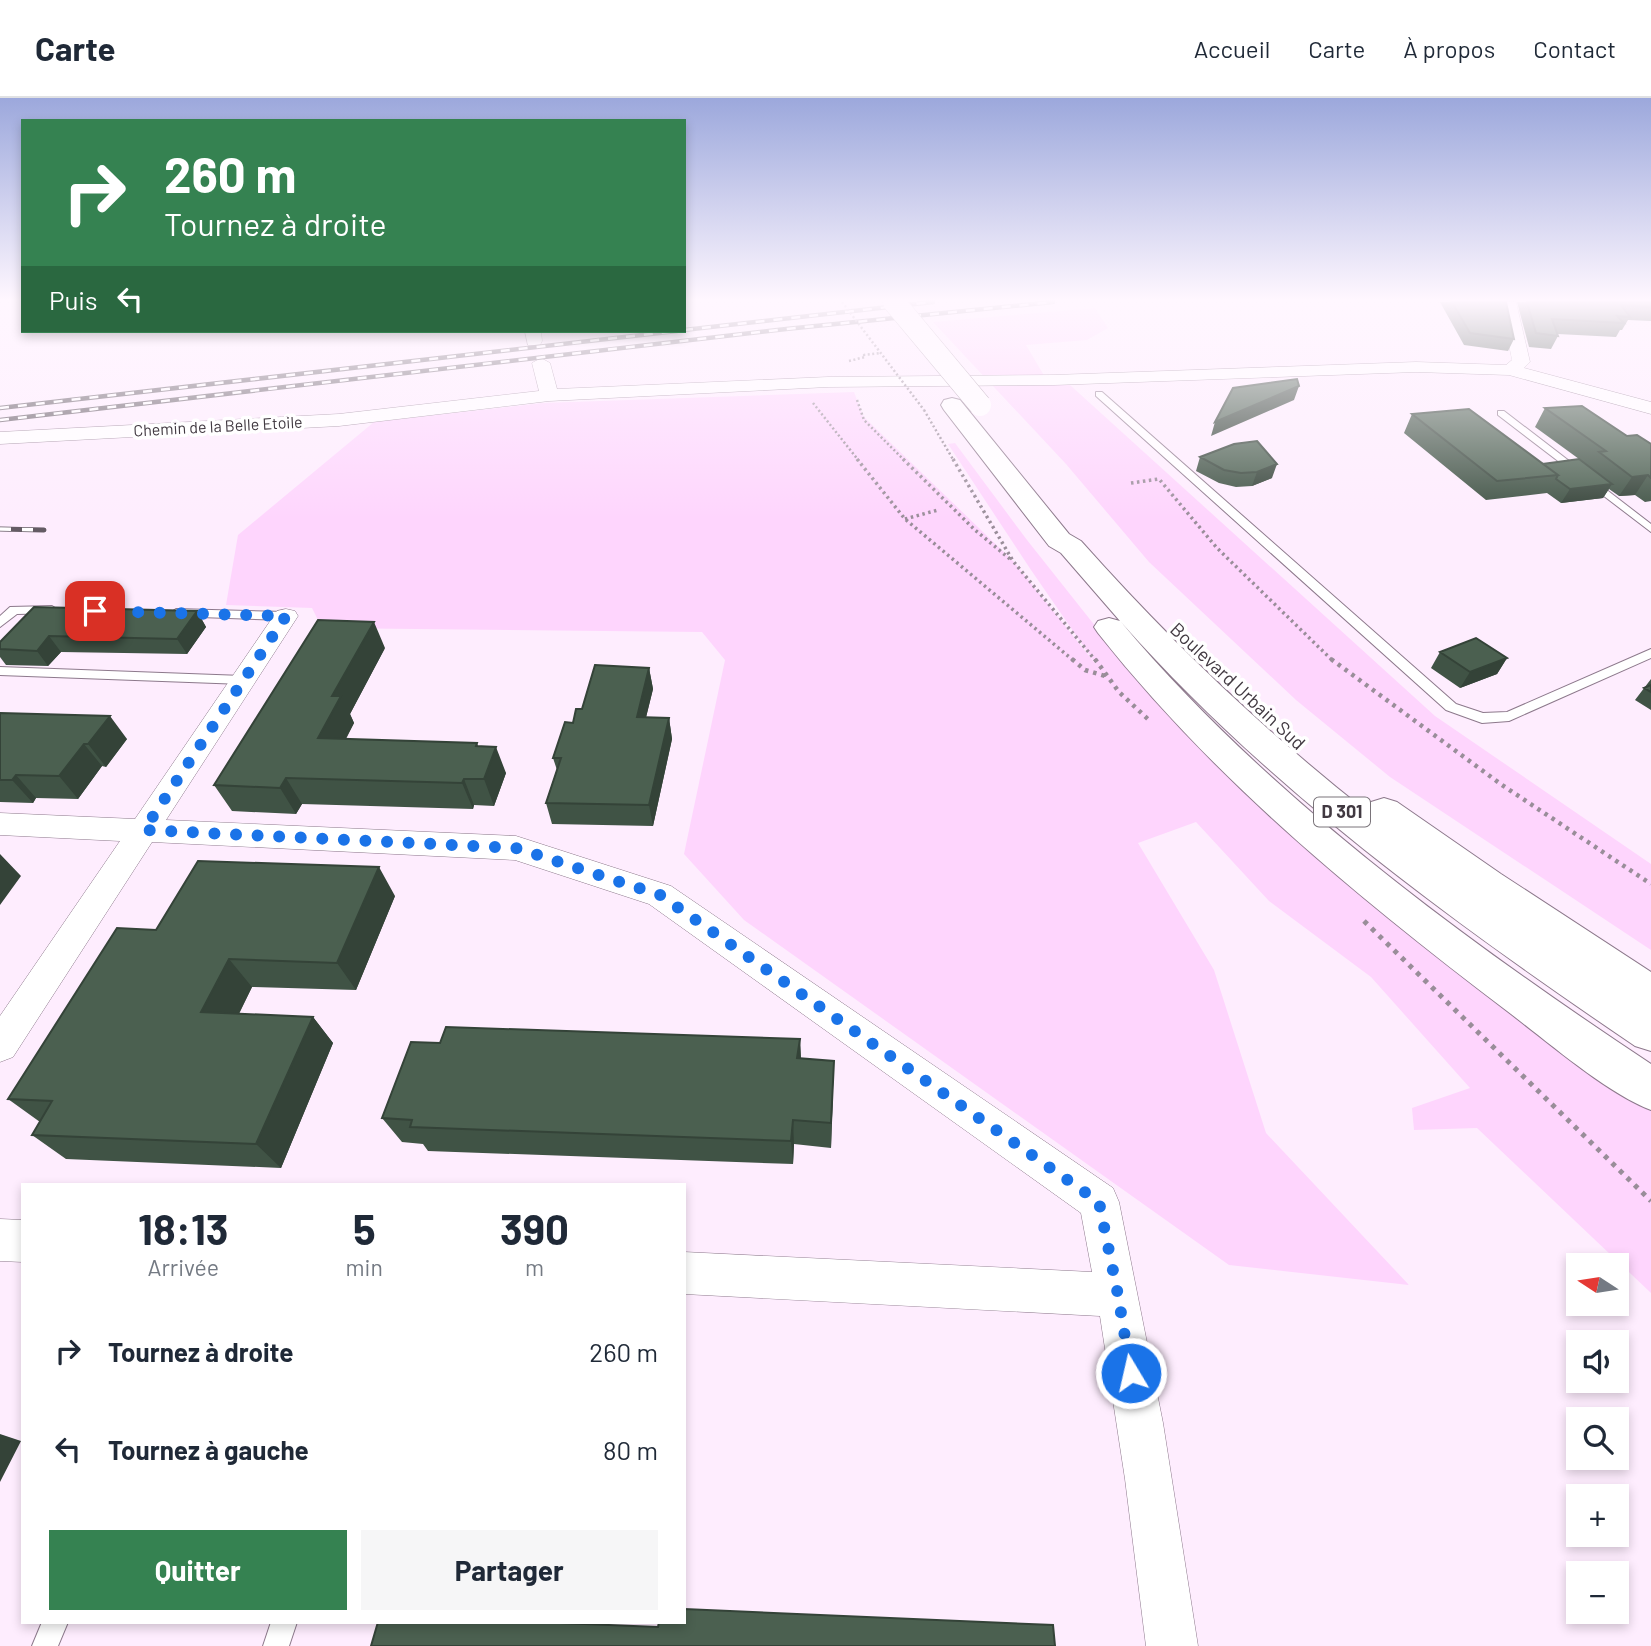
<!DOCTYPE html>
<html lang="fr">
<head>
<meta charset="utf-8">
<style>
  body { margin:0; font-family:Barlow,sans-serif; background:#f6f6f7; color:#1f2937; height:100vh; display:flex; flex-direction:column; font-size:26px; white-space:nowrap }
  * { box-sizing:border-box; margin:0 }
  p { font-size:23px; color:#747a83 }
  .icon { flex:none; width:38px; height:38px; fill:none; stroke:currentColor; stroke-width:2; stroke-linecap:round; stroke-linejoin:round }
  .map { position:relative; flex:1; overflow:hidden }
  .sheet { position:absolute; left:21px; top:1085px; width:665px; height:441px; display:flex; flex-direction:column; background:#fff; border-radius:0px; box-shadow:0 4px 10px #0003 }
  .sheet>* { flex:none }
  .hud { position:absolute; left:21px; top:21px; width:665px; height:214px; border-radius:0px; box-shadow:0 4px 10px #0003; background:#358251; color:#fff; overflow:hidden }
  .needle { width:46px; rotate:282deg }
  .tools { position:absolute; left:1566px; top:1155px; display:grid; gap:14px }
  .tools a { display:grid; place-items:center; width:63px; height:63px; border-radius:0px; background:#fff; box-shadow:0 4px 10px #0003; font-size:35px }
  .pin { position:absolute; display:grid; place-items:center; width:60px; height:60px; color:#fff; margin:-30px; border-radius:14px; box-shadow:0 4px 10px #0006 }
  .me { position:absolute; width:77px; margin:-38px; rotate:351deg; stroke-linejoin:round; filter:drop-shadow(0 0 5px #0008) }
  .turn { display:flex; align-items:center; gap:24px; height:147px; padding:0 28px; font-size:32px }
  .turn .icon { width:91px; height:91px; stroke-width:2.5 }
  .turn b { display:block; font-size:49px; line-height:60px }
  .then { display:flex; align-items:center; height:66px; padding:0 28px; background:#0003; gap:14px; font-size:26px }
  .eta { display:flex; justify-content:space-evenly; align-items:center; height:119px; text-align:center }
  .eta b { font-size:42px; font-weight:700; line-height:49px }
  .action { display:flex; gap:14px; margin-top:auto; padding:14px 28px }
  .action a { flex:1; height:80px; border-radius:0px; background:#358251; color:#fff; font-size:28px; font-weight:700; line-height:80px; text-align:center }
  .action a+a { background:#f6f6f7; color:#1f2937 }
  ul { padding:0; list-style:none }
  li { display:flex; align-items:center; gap:21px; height:98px; padding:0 28px }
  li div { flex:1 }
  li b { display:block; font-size:26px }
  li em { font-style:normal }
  header { display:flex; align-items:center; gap:42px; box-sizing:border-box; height:98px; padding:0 35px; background:#fff; border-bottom:2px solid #e0e1e3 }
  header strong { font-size:33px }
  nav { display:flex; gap:38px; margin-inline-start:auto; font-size:24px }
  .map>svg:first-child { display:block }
</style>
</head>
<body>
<header>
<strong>Carte</strong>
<nav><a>Accueil</a><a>Carte</a><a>À propos</a><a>Contact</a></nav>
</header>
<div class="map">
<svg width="1651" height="1548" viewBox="0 0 1651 1548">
  <rect width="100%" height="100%" fill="#feedfe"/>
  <path fill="#fed5fd" d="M 1095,210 L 1108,230 L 1087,242 L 1026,247 L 1049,286 L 1070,287 L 1435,618 L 1651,766 L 1651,852 L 1390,679 L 1296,602 L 1149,464 L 1066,366 L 933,224 Z
    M 854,294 L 863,318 L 1013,463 L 1098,569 L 1031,472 L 948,346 L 955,345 L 1027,442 L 1142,587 L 1637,1005 L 1651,1013 L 1651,1195 L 1477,1030 L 1414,1032 L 1412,1010 L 1470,990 L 1371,879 L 1269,803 L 1196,724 L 1138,745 L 1214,872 L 1266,1035 L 1409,1187 L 1229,1167 L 744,822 L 684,756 L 725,562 L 702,534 L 322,530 L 312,510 L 226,507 L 238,437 L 374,324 L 543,305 Z"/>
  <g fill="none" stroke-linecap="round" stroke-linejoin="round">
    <g stroke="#8d798c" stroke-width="2">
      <path id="lane" d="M 1096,294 L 1102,294 L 1456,606 L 1483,615 L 1507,614 L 1651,551 L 1651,560 L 1509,623 L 1482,625 L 1446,612 L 1096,298 Z
        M 1498,313 L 1504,313 L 1651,426 L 1651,434 L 1498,317 Z
        M 52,508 L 58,512 L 56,515 L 17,516 L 0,529 L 0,518 L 10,509 Z
        M 176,511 L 286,514 L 292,518 L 286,522 L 172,518 L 170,515 Z
        M 0,569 L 243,578 L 250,582 L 243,586 L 0,577 Z
        M 42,1524 L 68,1524 L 58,1548 L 32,1548 Z
        M 271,1524 L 297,1524 L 289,1548 L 263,1548 Z"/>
    </g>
    <g stroke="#8d798c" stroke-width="1">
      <path id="street" d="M 1500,204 L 1516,204 L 1530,264 L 1524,270 L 1651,304 L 1651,316 L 1509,277 L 1416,274 L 1054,287 L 828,289 L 549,303 L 339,328 L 0,346 L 0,334 L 339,316 L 539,293 L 532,265 L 541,260 L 550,265 L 557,291 L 828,279 L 1054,277 L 1416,264 L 1506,267 L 1512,262 Z
        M 525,233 L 541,233 L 542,243 L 540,247 L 528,247 Z
        M 286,511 L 295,513 L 298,518 L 166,722 L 516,738 L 671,788 L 1113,1090 L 1119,1104 L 1163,1325 L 1198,1548 L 1146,1548 L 1125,1381 L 1100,1218 L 684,1196 L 684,1154 L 1092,1174 L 1081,1115 L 649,806 L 515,762 L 152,744 L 13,959 L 0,964 L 0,918 L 120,743 L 0,737 L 0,715 L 135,721 L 277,513 Z
        M 0,1121 L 23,1122 L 23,1164 L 0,1163 Z"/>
    </g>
    <g stroke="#8d798c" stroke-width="2">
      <path id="highway" d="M 952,300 L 960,302 L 1069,436 L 1081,443 C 1169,542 1262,631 1366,713 L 1371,704 L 1384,700 L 1397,704 L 1501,776 L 1651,874 L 1651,953 L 1635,948 C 1451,823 1269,691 1121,524 C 1265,696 1464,842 1651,966 L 1651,1012 C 1608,996 1549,945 1511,916 C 1362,803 1215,683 1098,535 L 1094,529 L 1098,523 L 1109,520 L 1120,523 L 1061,455 L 1049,448 L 944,312 L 941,307 L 944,302 Z"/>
    </g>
    <path stroke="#998d99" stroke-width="2.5" stroke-dasharray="2 2.5" stroke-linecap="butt" d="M 849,263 L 865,259 L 864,257 L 881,255
      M 857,302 L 864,322 L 905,363
      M 813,305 L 859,363
      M 924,312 L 954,363"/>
    <path stroke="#998d99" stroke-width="3.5" stroke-dasharray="2.5 3.5" stroke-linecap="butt" d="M 857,361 L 905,421 L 1074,563
      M 903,361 L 975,432 L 1010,461
      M 953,361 L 1013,463 L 1096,563
      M 1131,385 L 1159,381 L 1217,450 L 1333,563
      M 905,421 L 938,412"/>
    <path stroke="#998d99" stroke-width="4.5" stroke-dasharray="3.5 5" stroke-linecap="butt" d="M 1072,561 L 1085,572 L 1105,578
      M 1095,561 L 1119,594 L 1150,623
      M 1331,561 L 1502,687 L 1651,786"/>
    <path stroke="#998d99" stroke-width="5" stroke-dasharray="4.5 6" stroke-linecap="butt" d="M 1364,823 L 1651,1103"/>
    <use href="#lane" fill="#fff" fill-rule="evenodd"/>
    <use href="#street" fill="#fff" fill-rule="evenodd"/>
    <use href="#highway" fill="#fff" fill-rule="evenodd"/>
    <g stroke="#645b64" stroke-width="4.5">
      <path id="rail-far1" d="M 684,232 L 933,204
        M 0,310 L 677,233
        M 0,322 L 786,231 L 1053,204"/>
    </g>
    <g stroke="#645b64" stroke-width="5">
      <path id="rail" d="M 0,431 L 44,432"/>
    </g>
    <use href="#rail-far1" stroke="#fff" stroke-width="2.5" stroke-dasharray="9" stroke-linecap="butt"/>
    <use href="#rail" stroke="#fff" stroke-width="3.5" stroke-dasharray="11" stroke-linecap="butt"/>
    <g stroke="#8d798c" stroke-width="23" stroke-linecap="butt">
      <path id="highway-bridge" d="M 894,204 L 980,307"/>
    </g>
    <path stroke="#998d99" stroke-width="2.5" stroke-dasharray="2 2.5" stroke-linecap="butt" d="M 842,204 L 924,312"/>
    <use href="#highway-bridge" stroke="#fff" stroke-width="22"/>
  </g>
  <path fill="#405345" d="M 1440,204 L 1506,204 L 1514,241 L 1508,253 L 1464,247 Z
    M 1517,204 L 1651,204 L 1651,223 L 1628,222 L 1622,232 L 1620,232 L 1616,239 L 1558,236 L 1558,238 L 1551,251 L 1529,249 Z
    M 1545,310 L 1651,346 L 1651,403 L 1645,404 L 1635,397 L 1619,398 L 1609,391 L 1603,400 L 1561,405 L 1547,395 L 1486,402 L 1404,335 L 1412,316 L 1543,366 L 1579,361 L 1535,329 Z
    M 1234,346 L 1272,380 L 1252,388 L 1236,389 L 1219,385 L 1196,373 L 1200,359 Z
    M 197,513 L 206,529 L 187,556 L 61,554 L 48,568 L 6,567 L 0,559 L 0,544 Z
    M 385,550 L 350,616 L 354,625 L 346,641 L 477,645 L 478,648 L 506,675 L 494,708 L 474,707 L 473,711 L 302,706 L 296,716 L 232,713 L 214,687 Z
    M 1440,554 L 1507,560 L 1497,576 L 1460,590 L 1431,570 Z
    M 649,570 L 653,591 L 646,619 L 669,620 L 672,641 L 653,728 L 552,726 L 546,705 L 557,672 L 553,660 L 573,625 Z
    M 1651,581 L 1651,612 L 1635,602 Z
    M 0,615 L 127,641 L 106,669 L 102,668 L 78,701 L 36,700 L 33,705 L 0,704 Z
    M 395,798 L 356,892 L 252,889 L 239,916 L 313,919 L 333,945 L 281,1070 L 66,1061 L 32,1037 L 40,1024 L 8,1001 L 156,832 Z
    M 800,941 L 801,960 L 834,963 L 831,1050 L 794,1046 L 793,1066 L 428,1053 L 423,1046 L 402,1044 L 382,1020 L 440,945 Z"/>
  <path fill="#344338" d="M 1299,288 L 1294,302 L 1211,338 L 1215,324 Z
    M 1277,366 L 1272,380 L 1252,388 L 1257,374 Z
    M 1648,377 L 1635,397 L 1619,398 L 1632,379 Z
    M 1612,386 L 1603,400 L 1561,405 L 1570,391 Z
    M 197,513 L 206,529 L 187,556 L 177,541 Z
    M 374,524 L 385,550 L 350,616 L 354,625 L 332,666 L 318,640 L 332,598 Z
    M 49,538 L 61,554 L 48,568 L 37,553 Z
    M 1507,560 L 1497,576 L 1460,590 L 1470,574 Z
    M 649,570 L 653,591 L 641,640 L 637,619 Z
    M 110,618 L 127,641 L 106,669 L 88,646 Z
    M 669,620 L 672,641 L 653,728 L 649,707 Z
    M 84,646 L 102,668 L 78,701 L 59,678 Z
    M 496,649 L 506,675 L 494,708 L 484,681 Z
    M 16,677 L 36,700 L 33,705 L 12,682 Z
    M 286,680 L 302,706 L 296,716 L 280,690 Z
    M 464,681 L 474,707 L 473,711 L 462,685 Z
    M 0,756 L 21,778 L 0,807 Z
    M 379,769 L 395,798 L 356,892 L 337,865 Z
    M 229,861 L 252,889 L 226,941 L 201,914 Z
    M 313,919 L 333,945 L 281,1070 L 256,1046 Z
    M 800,941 L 801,967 L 797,960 Z
    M 834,963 L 833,989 L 831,1050 L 831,1025 Z
    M 793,1022 L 794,1046 L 793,1066 L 791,1043 Z
    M 0,1336 L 21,1343 L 0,1384 Z"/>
  <path fill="#4b6050" stroke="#344338" stroke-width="2" d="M 1452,204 L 1506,204 L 1514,241 L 1470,235 Z
    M 1527,204 L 1651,204 L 1651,209 L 1621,207 L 1630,219 L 1617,218 L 1624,225 L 1552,221 L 1558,238 L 1536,235 Z
    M 1297,281 L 1299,288 L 1215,324 L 1233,290 Z
    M 1582,308 L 1627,338 L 1637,337 L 1651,346 L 1651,380 L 1648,377 L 1632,379 L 1599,354 L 1606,353 L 1545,310 Z
    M 1469,311 L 1558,377 L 1497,383 L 1412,316 Z
    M 1257,343 L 1277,366 L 1257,374 L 1241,375 L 1224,372 L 1200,359 L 1234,346 Z
    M 1579,361 L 1612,386 L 1570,391 L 1556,381 L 1558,377 L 1543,366 Z
    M 34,509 L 197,513 L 177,541 L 49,538 L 37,553 L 0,551 L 0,544 Z
    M 318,522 L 374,524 L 332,598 L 341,598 L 318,640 L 477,645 L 476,648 L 496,649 L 484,681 L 464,681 L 462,685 L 286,680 L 280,690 L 214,687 Z
    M 1476,540 L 1507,560 L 1470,574 L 1440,554 Z
    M 595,567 L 649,570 L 637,619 L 669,620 L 649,707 L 546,705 L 561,660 L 553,660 L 565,624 L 573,625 L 576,611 L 582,611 Z
    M 1651,587 L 1651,594 L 1644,590 Z
    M 0,615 L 110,618 L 88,646 L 84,646 L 59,678 L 16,677 L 12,682 L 0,682 Z
    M 198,763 L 379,769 L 337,865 L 229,861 L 201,914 L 313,919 L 256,1046 L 32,1037 L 52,1003 L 8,1001 L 117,830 L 156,832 Z
    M 446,929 L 800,941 L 797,960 L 834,963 L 831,1025 L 793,1022 L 791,1043 L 410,1029 L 412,1022 L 382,1020 L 411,944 L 440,945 Z
    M 684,1511 L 1053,1527 L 1055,1548 L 371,1548 L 378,1524 L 535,1524 L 658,1529 L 659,1524 L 684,1524 Z"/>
  <linearGradient id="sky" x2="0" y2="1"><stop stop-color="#9ca8dc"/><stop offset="0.48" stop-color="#fff7ff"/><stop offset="1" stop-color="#fff7ff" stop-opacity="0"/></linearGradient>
  <rect width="1651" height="421" fill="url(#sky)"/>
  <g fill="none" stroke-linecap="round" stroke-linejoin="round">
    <path stroke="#1a73e8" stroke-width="12" stroke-dasharray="0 21.6" d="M 95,513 L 286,518 L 144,732 L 516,750 L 660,797 L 1099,1104 L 1118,1197 L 1131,1275"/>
  </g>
  <g text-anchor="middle" stroke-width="7" stroke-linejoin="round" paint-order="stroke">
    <g font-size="16" fill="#413941" stroke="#fff">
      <text transform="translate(218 328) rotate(-3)" y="6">Chemin de la Belle Etoile</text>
    </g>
    <rect fill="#fff" stroke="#7a747a" stroke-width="2" x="1314" y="699.5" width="56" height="29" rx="5"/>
    <g font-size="18" font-weight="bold" fill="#413941">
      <text x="1342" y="720">D 301</text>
    </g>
    <g font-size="19" fill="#413941" stroke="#fff">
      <text transform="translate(1238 588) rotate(43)" y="7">Boulevard Urbain Sud</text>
    </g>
  </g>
</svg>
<div class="tools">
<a><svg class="needle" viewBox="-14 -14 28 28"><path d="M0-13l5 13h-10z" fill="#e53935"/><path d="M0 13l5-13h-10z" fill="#747a83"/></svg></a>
<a><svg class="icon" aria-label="sound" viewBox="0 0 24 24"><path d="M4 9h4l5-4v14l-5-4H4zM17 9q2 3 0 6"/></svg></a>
<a><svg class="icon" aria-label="search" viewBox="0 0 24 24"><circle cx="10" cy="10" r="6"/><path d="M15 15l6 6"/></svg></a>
<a>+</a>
<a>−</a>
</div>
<div class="pin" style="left:95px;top:513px;background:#d93025"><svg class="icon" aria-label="arrive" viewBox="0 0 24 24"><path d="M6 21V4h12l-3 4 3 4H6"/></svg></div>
<svg class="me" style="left:1131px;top:1275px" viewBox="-20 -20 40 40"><circle r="17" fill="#1a73e8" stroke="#fff" stroke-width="3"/><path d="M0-11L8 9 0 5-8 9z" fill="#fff"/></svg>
<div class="hud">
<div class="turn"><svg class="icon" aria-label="right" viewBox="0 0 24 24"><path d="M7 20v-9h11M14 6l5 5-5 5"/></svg><div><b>260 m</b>Tournez à droite</div></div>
<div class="then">Puis<svg class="icon" aria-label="left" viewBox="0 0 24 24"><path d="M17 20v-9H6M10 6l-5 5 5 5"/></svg></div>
</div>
<section class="sheet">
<div class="eta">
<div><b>18:13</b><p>Arrivée</p></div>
<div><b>5</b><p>min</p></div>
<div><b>390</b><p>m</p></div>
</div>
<ul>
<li><svg class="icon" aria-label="right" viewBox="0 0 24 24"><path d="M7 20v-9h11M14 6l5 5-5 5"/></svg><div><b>Tournez à droite</b></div><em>260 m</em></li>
<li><svg class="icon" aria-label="left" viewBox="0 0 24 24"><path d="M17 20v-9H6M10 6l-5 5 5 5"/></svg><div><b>Tournez à gauche</b></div><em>80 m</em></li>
</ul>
<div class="action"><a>Quitter</a><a>Partager</a></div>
</section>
</div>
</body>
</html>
